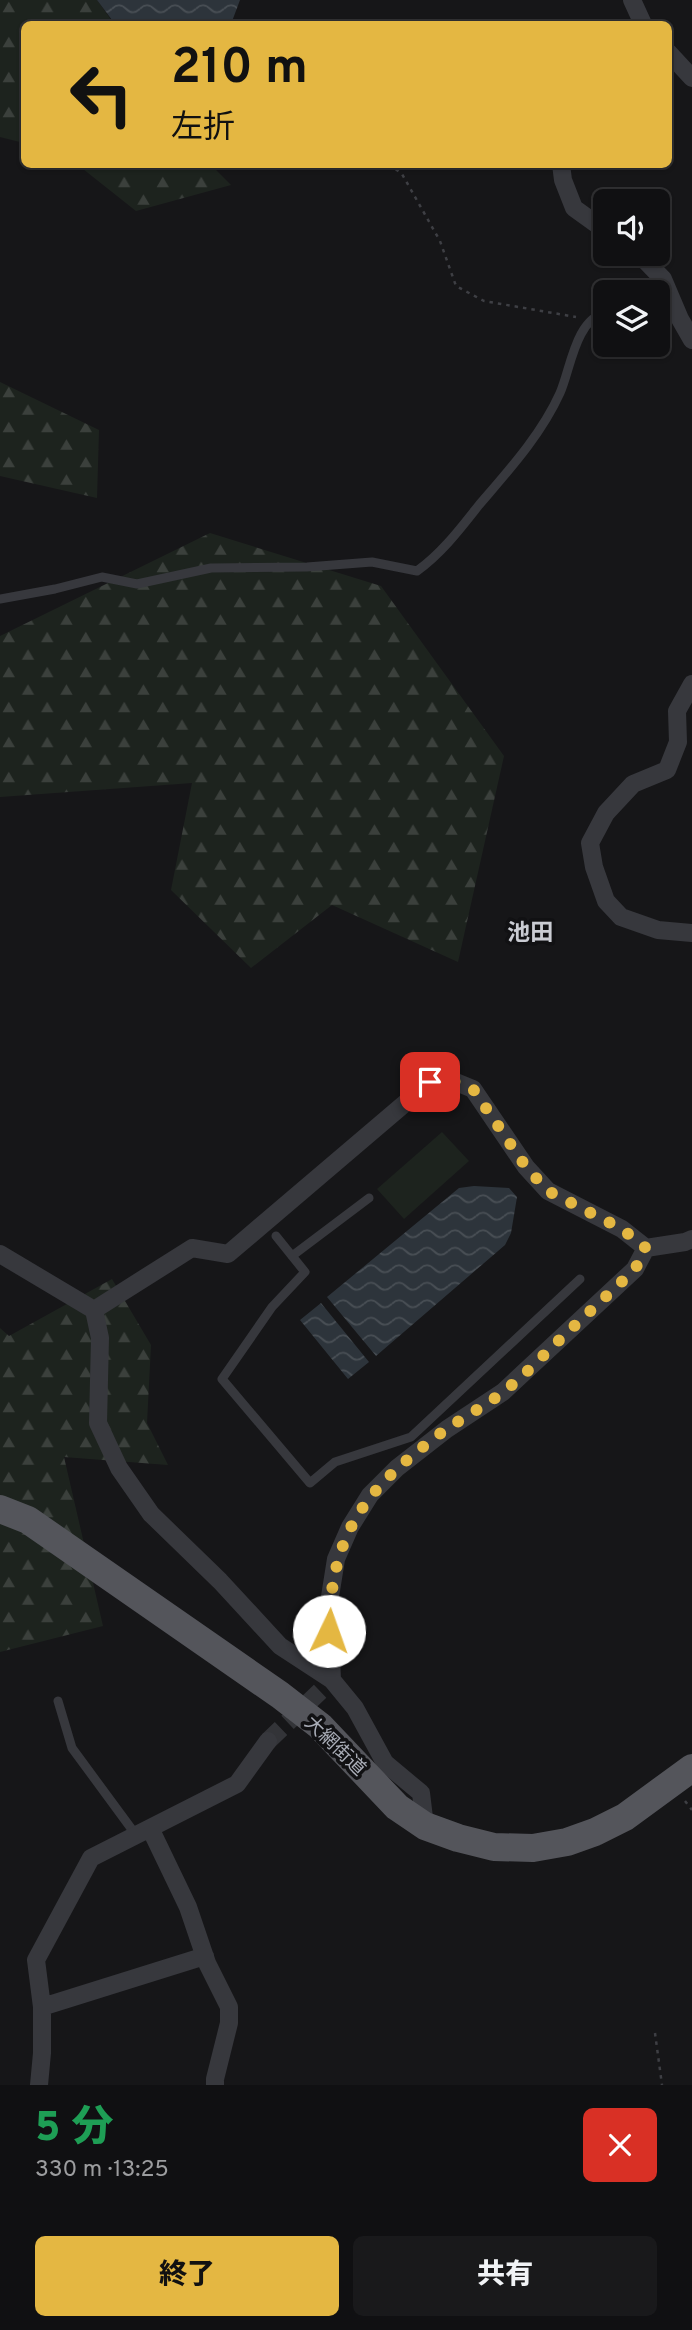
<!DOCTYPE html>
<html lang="ja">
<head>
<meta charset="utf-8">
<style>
  body { margin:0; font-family:Overpass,"Noto Sans JP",sans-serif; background:#19191b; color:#f1f3f6; height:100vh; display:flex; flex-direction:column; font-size:26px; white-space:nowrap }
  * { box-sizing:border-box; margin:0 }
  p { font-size:23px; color:#9c9d9f }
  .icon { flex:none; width:38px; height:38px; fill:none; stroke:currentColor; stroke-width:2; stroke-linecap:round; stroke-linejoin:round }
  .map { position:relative; height:2085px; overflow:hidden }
  .side { display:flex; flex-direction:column; background:#101012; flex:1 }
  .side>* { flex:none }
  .guide { position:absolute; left:21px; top:21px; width:651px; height:147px; border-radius:10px; box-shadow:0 2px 5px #0004,0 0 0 2px #303032; background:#e4b742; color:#111; overflow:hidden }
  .fabs { position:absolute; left:593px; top:189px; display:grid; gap:14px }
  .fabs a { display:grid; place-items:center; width:77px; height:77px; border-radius:10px; background:#101012; box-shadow:0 2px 5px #0004,0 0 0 2px #303032; font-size:35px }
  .pin { position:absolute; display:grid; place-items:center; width:60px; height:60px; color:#fff; margin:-30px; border-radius:14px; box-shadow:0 4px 10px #0006 }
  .me { position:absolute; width:77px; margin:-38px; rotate:3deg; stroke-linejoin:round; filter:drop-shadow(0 0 5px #0008) }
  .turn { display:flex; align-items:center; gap:24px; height:147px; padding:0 35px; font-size:32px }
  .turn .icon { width:91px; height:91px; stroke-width:2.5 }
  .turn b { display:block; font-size:49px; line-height:60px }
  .round { display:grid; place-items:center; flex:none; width:74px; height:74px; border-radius:10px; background:#19191b }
  .headline { display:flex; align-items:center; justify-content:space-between; height:119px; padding:0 35px }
  h1 { font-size:42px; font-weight:800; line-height:52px; color:#1e9e55 }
  .primary-button { display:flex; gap:14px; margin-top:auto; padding:14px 35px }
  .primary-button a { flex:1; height:80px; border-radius:10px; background:#e4b742; color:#111; font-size:28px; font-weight:800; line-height:80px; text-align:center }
  .primary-button a+a { background:#19191b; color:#f1f3f6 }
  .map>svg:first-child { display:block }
</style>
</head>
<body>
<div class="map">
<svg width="692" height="2085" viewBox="0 0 692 2085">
  <defs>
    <pattern id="forest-firs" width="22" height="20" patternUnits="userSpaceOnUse" patternTransform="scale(1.75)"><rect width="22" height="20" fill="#1d231e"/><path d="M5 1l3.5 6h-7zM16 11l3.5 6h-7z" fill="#3b403c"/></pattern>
    <pattern id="water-waves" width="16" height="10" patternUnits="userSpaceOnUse" patternTransform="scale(1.75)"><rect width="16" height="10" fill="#2d343b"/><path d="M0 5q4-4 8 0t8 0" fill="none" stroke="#494f55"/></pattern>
  </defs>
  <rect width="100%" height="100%" fill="#161618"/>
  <path fill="url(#forest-firs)" d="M 0,0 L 97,0 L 114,24 L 24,24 L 24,143 L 0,137 Z
    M 78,165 L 211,165 L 231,185 L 136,211 Z
    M 0,382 L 99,430 L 97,498 L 0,476 Z
    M 210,533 L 381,586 L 504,756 L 458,962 L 332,905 L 251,968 L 171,890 L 192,783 L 0,797 L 0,636 Z
    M 112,1279 L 151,1345 L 147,1423 L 168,1465 L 64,1457 L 103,1626 L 0,1652 L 0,1328 L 9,1336 Z"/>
  <path fill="#1d231e" d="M 442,1132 L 469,1161 L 404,1219 L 377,1189 Z"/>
  <path fill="url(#water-waves)" d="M 97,0 L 240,0 L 231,24 L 115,24 Z
    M 474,1186 L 509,1188 L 517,1197 L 511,1233 L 505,1245 L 376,1356 L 327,1297 L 459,1188 Z
    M 321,1303 L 369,1362 L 348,1379 L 300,1320 Z"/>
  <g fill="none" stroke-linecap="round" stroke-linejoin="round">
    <path stroke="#333438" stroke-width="18" stroke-dasharray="18 9" stroke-linecap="butt" d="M 268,1741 L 332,1680"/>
    <path stroke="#3e3f44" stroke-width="2.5" stroke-dasharray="3.5 5" stroke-linecap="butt" d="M 389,164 L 402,174 L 440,241 L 456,286 L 484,301 L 576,317
      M 685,1801 L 692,1810
      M 655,2033 L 662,2085"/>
    <path stroke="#37383d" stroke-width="9" d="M 0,599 L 55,589 L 102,577 L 137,584 L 211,568 L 307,567 L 372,562 L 417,571 C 442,553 460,529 479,505 C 509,470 541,435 560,393 C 571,368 575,320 606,312
      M 276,1236 L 305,1272 L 272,1307 L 222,1379 L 310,1483 L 335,1462 L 411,1437 L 580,1279
      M 292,1256 L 369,1198
      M 58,1701 L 72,1748 L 136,1835"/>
    <path stroke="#37383d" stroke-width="18" d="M 632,0 L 643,24
      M 668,52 L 692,78
      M 561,164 L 563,180 L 574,208 L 606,231
      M 639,254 L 663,279 L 680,319 L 692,340
      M 692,684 L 677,711 L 678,742 L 667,770 L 633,784 L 606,813 L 590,843 L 594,867 L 606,901 L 621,917 L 658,930 L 692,933
      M 0,1254 L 94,1310 L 100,1338 L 98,1423 L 119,1468 L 151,1514 L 220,1581 L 280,1646 L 332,1680 L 355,1708 L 385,1763 L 421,1793 L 425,1826
      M 94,1310 L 192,1248 L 228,1254 L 430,1082 L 451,1080 L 473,1089 L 526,1167 L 548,1191 L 622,1229 L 646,1248 L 685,1242 L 692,1239
      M 332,1680 L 329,1603 L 336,1559 L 350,1527 L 370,1495 L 397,1468 L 447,1429 L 503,1392 L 635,1269 L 646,1248
      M 150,1828 L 188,1907 L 207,1963 L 229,2007 L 229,2023 L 215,2079 L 215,2085
      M 42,2007 L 205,1956
      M 39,2085 L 42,2053 L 42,2007 L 36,1960 L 91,1858 L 237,1784 L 268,1741"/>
    <path stroke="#54555b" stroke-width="28" d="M 0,1509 L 28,1520 L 280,1695 L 320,1726 L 397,1807 L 425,1826 L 458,1838 L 494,1847 L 533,1848 L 567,1842 L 595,1832 L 625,1817 L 692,1768"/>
  </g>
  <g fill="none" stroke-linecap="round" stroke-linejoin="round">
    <path stroke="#e4b742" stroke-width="12" stroke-dasharray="0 21.6" d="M 329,1631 C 331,1529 367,1488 445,1430 C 464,1417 485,1406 503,1392 C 520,1379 535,1364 550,1349 C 578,1322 607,1296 635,1269 L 646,1248 L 622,1229 L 548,1191 L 526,1167 L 473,1089 L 451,1080 L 430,1082"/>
  </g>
  <g text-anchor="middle" stroke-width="7" stroke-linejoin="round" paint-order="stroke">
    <g font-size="19" fill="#a9adb7" stroke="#111113">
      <text transform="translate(336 1745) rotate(44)" y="7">大網街道</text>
    </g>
    <g font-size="23" font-weight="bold" fill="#caccd3" stroke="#111113">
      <text x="530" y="940">池田</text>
    </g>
  </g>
</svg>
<div class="fabs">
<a><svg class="icon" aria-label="sound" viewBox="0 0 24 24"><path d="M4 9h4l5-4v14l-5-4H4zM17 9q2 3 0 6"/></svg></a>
<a><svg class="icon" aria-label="layers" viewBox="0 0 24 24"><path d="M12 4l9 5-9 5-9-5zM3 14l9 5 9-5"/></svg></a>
</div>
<div class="pin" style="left:430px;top:1082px;background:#d93025"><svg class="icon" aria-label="arrive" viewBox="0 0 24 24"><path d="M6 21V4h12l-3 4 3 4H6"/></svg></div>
<svg class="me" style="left:329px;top:1631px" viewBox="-20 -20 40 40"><circle r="19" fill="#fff"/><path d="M0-13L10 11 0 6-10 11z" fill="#e4b742"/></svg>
<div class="guide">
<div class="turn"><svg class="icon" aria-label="left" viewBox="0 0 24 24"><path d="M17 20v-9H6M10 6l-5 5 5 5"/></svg><div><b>210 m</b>左折</div></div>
</div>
</div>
<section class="side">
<div class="headline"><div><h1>5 分</h1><p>330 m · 13:25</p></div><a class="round" style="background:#d93025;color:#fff"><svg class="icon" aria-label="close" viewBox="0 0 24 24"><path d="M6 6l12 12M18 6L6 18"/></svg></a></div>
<div class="primary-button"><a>終了</a><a>共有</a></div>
</section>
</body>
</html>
